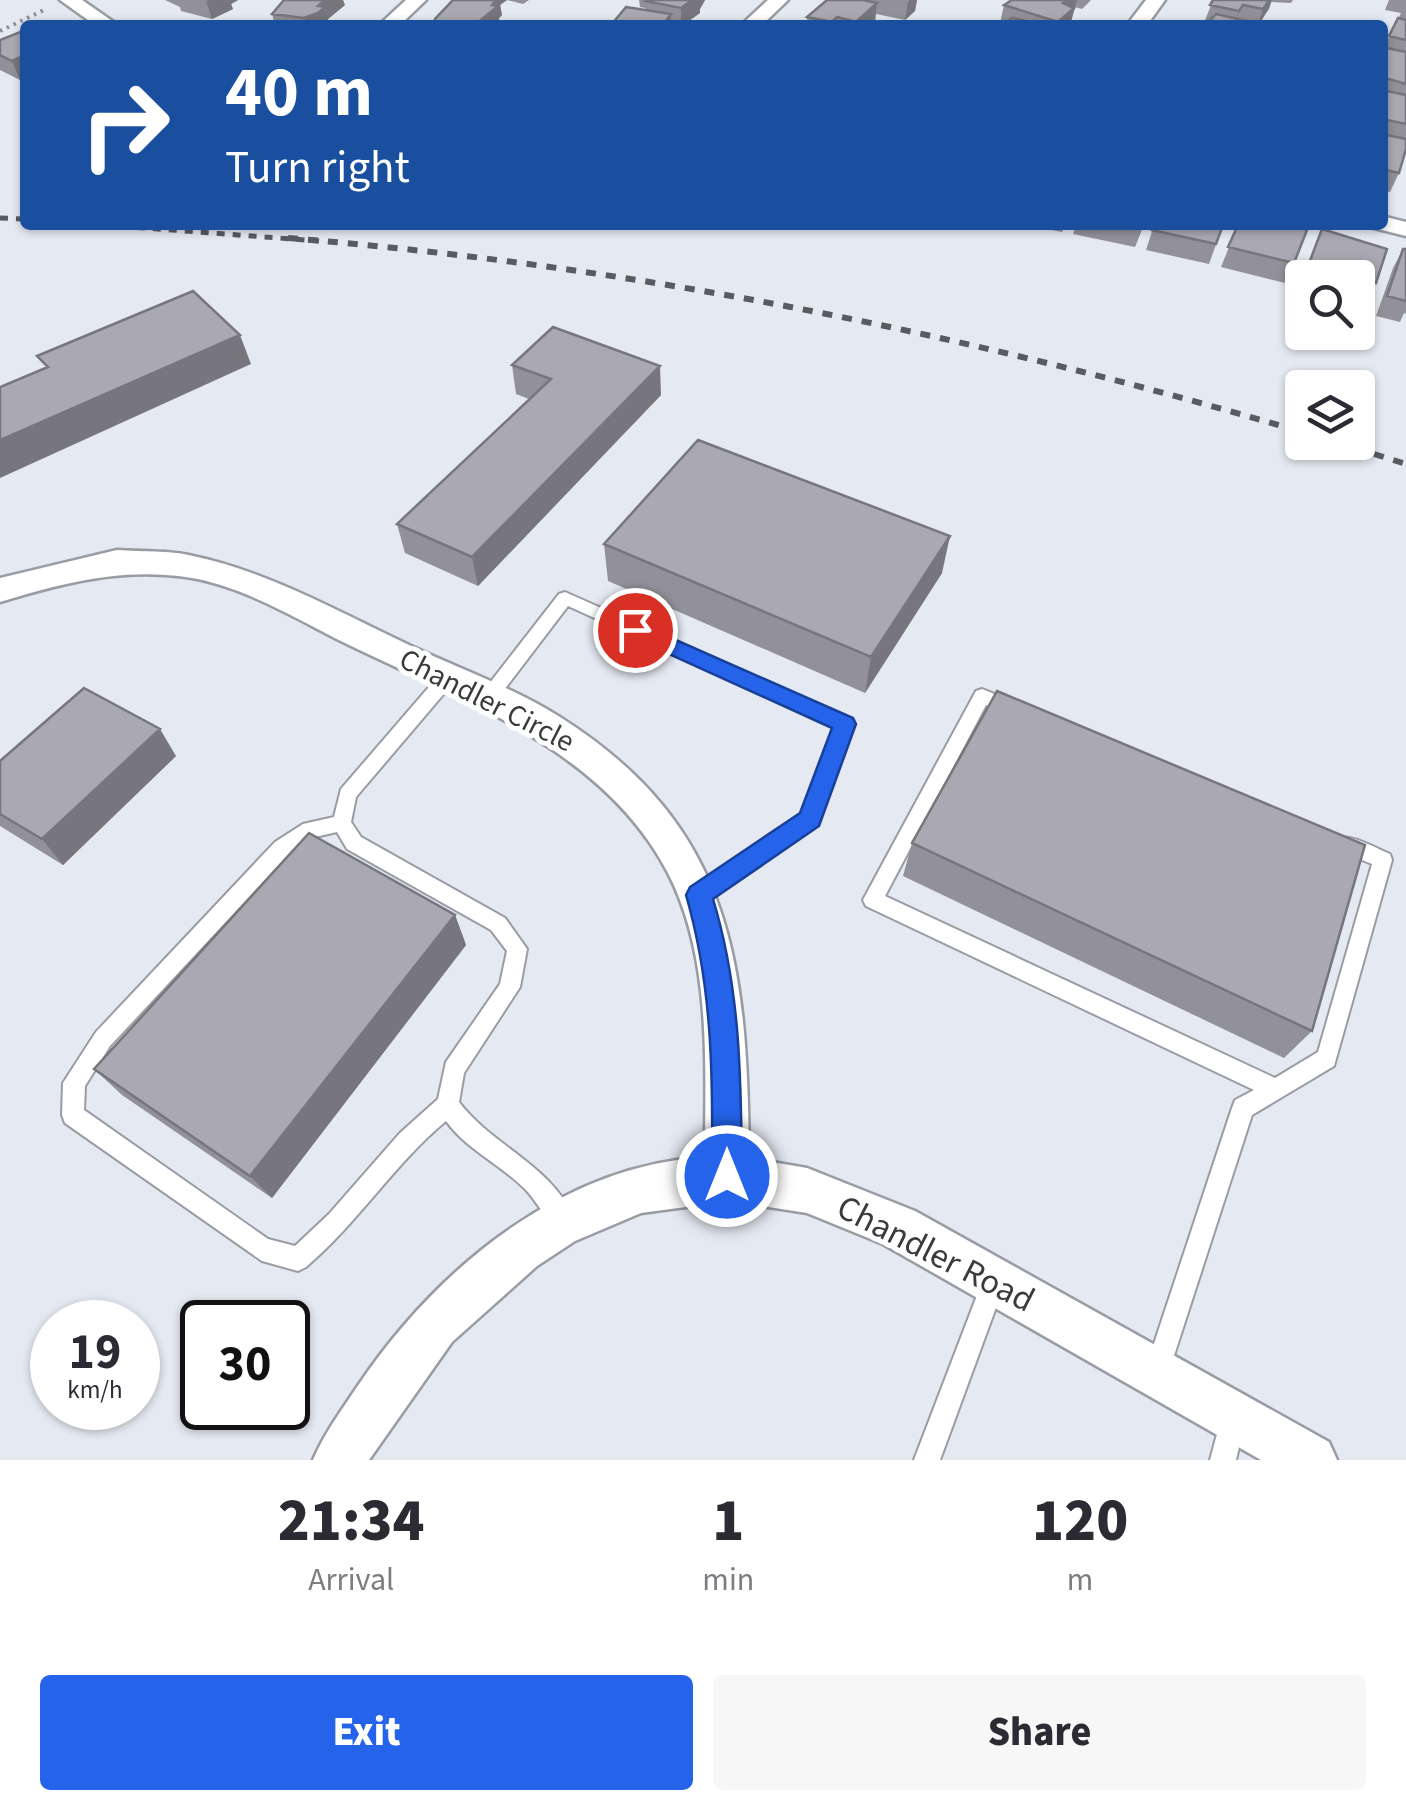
<!DOCTYPE html>
<html lang="en">
<head>
<meta charset="utf-8">
<style>
  body { margin:0; font-family:"Source Sans 3",sans-serif; background:#f7f7f7; color:#2b2b33; height:100vh; display:flex; flex-direction:column; font-size:38px; white-space:nowrap }
  * { box-sizing:border-box; margin:0 }
  p { font-size:32px; color:#7c7c81 }
  .icon { flex:none; width:55px; height:55px; fill:none; stroke:currentColor; stroke-width:2; stroke-linecap:round; stroke-linejoin:round }
  .map { position:relative; height:1460px; overflow:hidden }
  .panel { display:flex; flex-direction:column; background:#fff; flex:1 }
  .panel>* { flex:none }
  .banner { position:absolute; left:20px; top:20px; width:1368px; height:210px; border-radius:10px; box-shadow:0 2px 8px #0004; background:#1a4fa0; color:#fff; overflow:hidden }
  .buttons { position:absolute; left:1285px; top:260px; display:grid; gap:20px }
  .buttons a { display:grid; place-items:center; width:90px; height:90px; border-radius:10px; background:#fff; box-shadow:0 2px 8px #0004; font-size:50px }
  .speed { position:absolute; left:30px; top:1300px; display:flex; gap:20px; font-size:50px; font-weight:700; text-align:center }
  .speed>* { display:grid; place-content:center; width:130px; height:130px; border-radius:50%; background:#fff; box-shadow:0 2px 8px #0004; line-height:1 }
  .speed small { font-size:25px; font-weight:400 }
  .speed .limit { border:5px solid #111; border-radius:15px; background:#fff; color:#111 }
  .pin { position:absolute; display:grid; place-items:center; width:85px; height:85px; color:#fff; margin:-42px; border:5px solid #fff; border-radius:50%; box-shadow:0 2px 10px #0007 }
  .me { position:absolute; width:110px; margin:-55px; rotate:0deg; stroke-linejoin:round; filter:drop-shadow(0 0 8px #0008) }
  .turn { display:flex; align-items:center; gap:35px; height:210px; padding:0 40px; font-size:45px }
  .turn .icon { width:130px; height:130px; stroke-width:2.5 }
  .turn b { display:block; font-size:70px; line-height:85px }
  .eta { display:flex; justify-content:space-evenly; align-items:center; height:170px; text-align:center }
  .eta b { font-size:60px; font-weight:800; line-height:70px }
  .action { display:flex; gap:20px; margin-top:auto; padding:20px 40px }
  .action a { flex:1; height:115px; border-radius:10px; background:#2563eb; color:#fff; font-size:40px; font-weight:800; line-height:115px; text-align:center }
  .action a+a { background:#f7f7f7; color:#2b2b33 }
  .map>svg:first-child { display:block }
</style>
</head>
<body>
<div class="map">
<svg width="1406" height="1460" viewBox="0 0 1406 1460">
  <rect width="100%" height="100%" fill="#e5e9f2"/>
  <g fill="none" stroke-linecap="round" stroke-linejoin="round">
    <g stroke="#999ca4" stroke-width="4">
      <path id="service" d="M 565,592 L 851,719 L 854,724 L 817,825 L 706,901 L 699,904 L 692,901 L 689,895 L 692,889 L 803,814 L 835,727 L 568,606 L 494,703 L 482,703 L 479,698 L 482,693 L 559,594 Z
        M 447,671 L 453,673 L 455,678 L 453,683 L 356,797 L 351,822 L 361,837 L 505,918 L 527,949 L 520,987 L 464,1073 L 459,1102 C 492,1146 553,1166 574,1219 L 571,1227 L 563,1230 C 546,1223 538,1202 525,1189 C 500,1164 467,1150 446,1121 C 394,1164 358,1223 306,1267 L 298,1271 L 262,1261 L 65,1123 L 62,1115 L 63,1083 L 96,1032 L 275,842 L 303,824 L 334,817 L 341,789 L 441,673 ZM 337,832 L 347,849 L 491,930 L 507,951 L 500,984 L 446,1062 L 438,1099 L 400,1133 L 329,1214 L 295,1246 L 268,1239 L 84,1110 L 85,1086 L 110,1046 L 289,854 L 315,837 Z
        M 982,689 L 1020,704 L 1023,709 L 1020,714 L 1014,716 L 986,705 L 885,896 L 1275,1078 L 1318,1052 L 1372,864 L 1337,850 L 1335,844 L 1337,838 C 1353,834 1375,848 1390,854 L 1392,860 L 1334,1066 L 1252,1115 L 1169,1371 L 1166,1380 L 1157,1383 L 1148,1380 L 1145,1371 L 1232,1108 L 1235,1100 L 1254,1090 L 866,906 L 863,900 L 976,691 Z
        M 994,1268 L 1002,1272 L 1006,1280 L 940,1460 L 914,1460 L 986,1272 Z
        M 1232,1408 L 1241,1412 L 1245,1421 L 1236,1460 L 1210,1460 L 1223,1412 Z"/>
    </g>
    <g stroke="#999ca4" stroke-width="5">
      <path id="minor" d="M 60,0 L 82,0 L 118,25 L 95,25 Z
        M 406,0 L 426,0 L 400,25 L 379,25 Z
        M 768,0 L 788,0 L 762,25 L 741,25 Z
        M 1146,0 L 1165,0 L 1147,25 L 1127,25 Z
        M 1382,216 L 1406,222 L 1406,236 L 1374,228 L 1372,225 L 1382,225 Z
        M 117,550 C 142,552 169,550 193,556 C 269,572 339,612 409,645 C 458,668 514,688 560,717 C 735,828 747,967 749,1158 L 807,1168 L 915,1211 L 1329,1442 L 1337,1460 L 1261,1460 L 883,1244 L 807,1213 L 730,1201 L 641,1213 L 575,1241 L 537,1266 L 452,1342 L 369,1460 L 313,1460 C 324,1434 341,1411 357,1387 C 435,1271 559,1166 705,1157 C 705,1065 712,958 668,873 C 604,750 464,701 347,644 C 296,619 242,585 186,577 C 120,568 63,583 0,602 L 0,578 Z"/>
    </g>
    <path stroke="#8b8e94" stroke-width="4" stroke-dasharray="2.5 5" stroke-linecap="butt" d="M 0,31 L 44,10"/>
    <use href="#service" fill="#fff" fill-rule="evenodd"/>
    <use href="#minor" fill="#fff" fill-rule="evenodd"/>
    <path stroke="#585b5f" stroke-width="5" stroke-dasharray="8 8" stroke-linecap="butt" d="M 0,218 L 25,219
      M 105,225 L 319,241"/>
    <path stroke="#585b5f" stroke-width="6" stroke-dasharray="10 10" stroke-linecap="butt" d="M 288,238 C 633,266 970,334 1302,432
      M 1336,442 L 1406,464"/>
  </g>
  <path fill="#929199" d="M 165,0 L 238,0 L 231,4 L 233,9 L 212,19 L 181,11 L 180,7 Z
    M 453,0 L 529,0 L 523,4 L 507,0 L 500,5 L 502,15 L 499,18 L 499,25 L 433,25 Z
    M 639,0 L 705,0 L 700,9 L 700,13 L 683,25 L 671,25 L 646,10 L 645,8 L 640,7 Z
    M 827,0 L 917,0 L 915,11 L 905,20 L 876,14 L 875,21 L 871,25 L 807,25 L 807,17 Z
    M 1012,0 L 1091,0 L 1082,9 L 1075,7 L 1070,25 L 1002,25 L 1004,24 L 1000,23 L 1004,5 Z
    M 1213,0 L 1293,0 L 1291,3 L 1271,2 L 1260,24 L 1204,23 Z
    M 1389,0 L 1406,0 L 1406,149 L 1399,173 L 1390,192 L 1382,191 L 1382,47 L 1384,47 L 1401,13 L 1385,10 Z
    M 345,5 L 328,19 L 330,25 L 275,25 L 272,14 Z
    M 25,30 L 25,83 L 23,78 L 20,80 L 0,70 L 0,40 Z
    M 1025,225 L 1065,225 L 1062,232 Z
    M 1076,225 L 1144,225 L 1135,247 L 1073,234 Z
    M 1154,225 L 1223,225 L 1209,264 L 1146,250 Z
    M 1238,225 L 1294,263 L 1285,283 L 1221,267 Z
    M 1322,229 L 1376,283 L 1366,303 L 1358,301 L 1358,278 L 1302,278 L 1302,287 L 1299,286 Z
    M 1403,249 L 1406,249 L 1406,314 L 1404,313 L 1400,322 L 1376,316 L 1393,268 Z
    M 512,365 L 661,395 L 478,586 L 405,553 L 397,524 L 529,399 L 516,394 Z
    M 604,544 L 942,573 L 865,693 L 608,581 Z
    M 176,756 L 63,865 L 0,826 L 0,761 Z
    M 912,843 L 1312,1031 L 1284,1058 L 903,876 Z
    M 455,915 L 466,945 L 272,1198 L 122,1095 L 94,1069 Z"/>
  <path fill="#77767d" d="M 209,0 L 238,0 L 231,4 L 233,9 L 212,19 L 206,1 Z
    M 325,0 L 343,0 L 345,5 L 328,19 L 330,25 L 305,25 L 304,18 Z
    M 496,0 L 507,0 L 500,5 L 502,15 L 499,18 L 500,24 L 476,25 Z
    M 690,0 L 705,0 L 700,9 L 700,13 L 683,25 L 681,25 L 681,8 Z
    M 910,0 L 917,0 L 915,11 L 905,20 L 908,2 Z
    M 1068,0 L 1077,0 L 1070,25 L 1058,25 L 1063,3 Z
    M 1269,0 L 1272,0 L 1269,9 L 1258,25 L 1263,9 Z
    M 877,3 L 875,21 L 871,25 L 856,25 L 856,22 Z
    M 671,14 L 671,25 L 663,25 Z
    M 25,55 L 25,69 L 20,68 L 24,77 L 20,80 L 12,61 Z
    M 240,335 L 251,364 L 0,478 L 0,440 Z
    M 660,366 L 661,395 L 478,586 L 472,557 Z
    M 950,536 L 942,573 L 865,693 L 871,657 Z
    M 160,729 L 176,756 L 63,865 L 42,839 Z
    M 455,915 L 466,945 L 272,1198 L 250,1176 Z"/>
  <path fill="#aaa9b2" stroke="#77767d" stroke-width="2.5" d="M 284,0 L 325,0 L 318,6 L 325,7 L 318,13 L 304,18 L 272,14 Z
    M 453,0 L 496,0 L 492,5 L 498,6 L 476,24 L 465,23 L 463,25 L 433,25 L 435,19 Z
    M 646,0 L 692,0 L 681,8 L 645,1 Z
    M 827,0 L 863,0 L 877,3 L 856,22 L 837,17 L 832,22 L 807,17 Z
    M 1012,0 L 1068,0 L 1063,3 L 1074,8 L 1058,22 L 1004,5 Z
    M 1213,0 L 1269,0 L 1263,9 L 1243,5 L 1239,11 L 1210,5 Z
    M 626,7 L 671,14 L 663,25 L 611,25 Z
    M 1216,14 L 1260,24 L 1259,25 L 1206,25 Z
    M 1012,18 L 1044,25 L 1002,25 Z
    M 1398,18 L 1406,20 L 1406,40 L 1389,36 Z
    M 25,30 L 25,55 L 12,61 L 0,55 L 0,40 Z
    M 1382,47 L 1406,52 L 1406,84 L 1382,77 Z
    M 1382,90 L 1406,95 L 1406,124 L 1382,119 Z
    M 1382,134 L 1406,139 L 1406,149 L 1399,173 L 1382,169 Z
    M 1154,225 L 1223,225 L 1216,244 L 1152,230 Z
    M 1238,225 L 1291,225 L 1307,230 L 1294,263 L 1228,247 Z
    M 1322,229 L 1387,249 L 1376,283 L 1308,266 Z
    M 1403,249 L 1406,249 L 1406,301 L 1387,296 Z
    M 193,291 L 240,335 L 0,440 L 0,387 L 48,367 L 37,356 Z
    M 553,327 L 660,366 L 472,557 L 397,524 L 551,379 L 512,365 Z
    M 698,440 L 950,536 L 871,657 L 604,544 Z
    M 84,688 L 160,729 L 42,839 L 0,814 L 0,761 Z
    M 997,691 L 1365,845 L 1312,1031 L 912,843 Z
    M 309,833 L 455,915 L 250,1176 L 94,1069 Z"/>
  <path fill="#2563eb" stroke="#184099" stroke-width="2.5" d="M 635,622 L 853,718 L 856,724 L 819,826 L 713,899 C 741,991 741,1081 742,1176 L 737,1186 L 727,1190 L 717,1186 L 712,1176 C 713,1079 713,988 686,895 L 690,887 L 800,813 L 832,728 L 627,635 L 627,624 Z"/>
  <g text-anchor="middle" stroke-width="10" stroke-linejoin="round" paint-order="stroke">
    <g font-size="30" fill="#393b3e" stroke="#fff">
      <text transform="translate(487 700) rotate(27)" y="10">Chandler Circle</text>
    </g>
    <g font-size="35" fill="#393b3e" stroke="#fff">
      <text transform="translate(936 1253) rotate(27)" y="12">Chandler Road</text>
    </g>
  </g>
</svg>
<div class="buttons">
<a><svg class="icon" aria-label="search" viewBox="0 0 24 24"><circle cx="10" cy="10" r="6"/><path d="M15 15l6 6"/></svg></a>
<a><svg class="icon" aria-label="layers" viewBox="0 0 24 24"><path d="M12 4l9 5-9 5-9-5zM3 14l9 5 9-5"/></svg></a>
</div>
<div class="speed"><div>19<small>km/h</small></div><div class="limit">30</div></div>
<div class="pin" style="left:635px;top:630px;background:#d93025"><svg class="icon" aria-label="arrive" viewBox="0 0 24 24"><path d="M6 21V4h12l-3 4 3 4H6"/></svg></div>
<svg class="me" style="left:727px;top:1176px" viewBox="-20 -20 40 40"><circle r="17" fill="#2563eb" stroke="#fff" stroke-width="3"/><path d="M0-11L8 9 0 5-8 9z" fill="#fff"/></svg>
<div class="banner">
<div class="turn"><svg class="icon" aria-label="right" viewBox="0 0 24 24"><path d="M7 20v-9h11M14 6l5 5-5 5"/></svg><div><b>40 m</b>Turn right</div></div>
</div>
</div>
<section class="panel">
<div class="eta">
<div><b>21:34</b><p>Arrival</p></div>
<div><b>1</b><p>min</p></div>
<div><b>120</b><p>m</p></div>
</div>
<div class="action"><a>Exit</a><a>Share</a></div>
</section>
</body>
</html>
